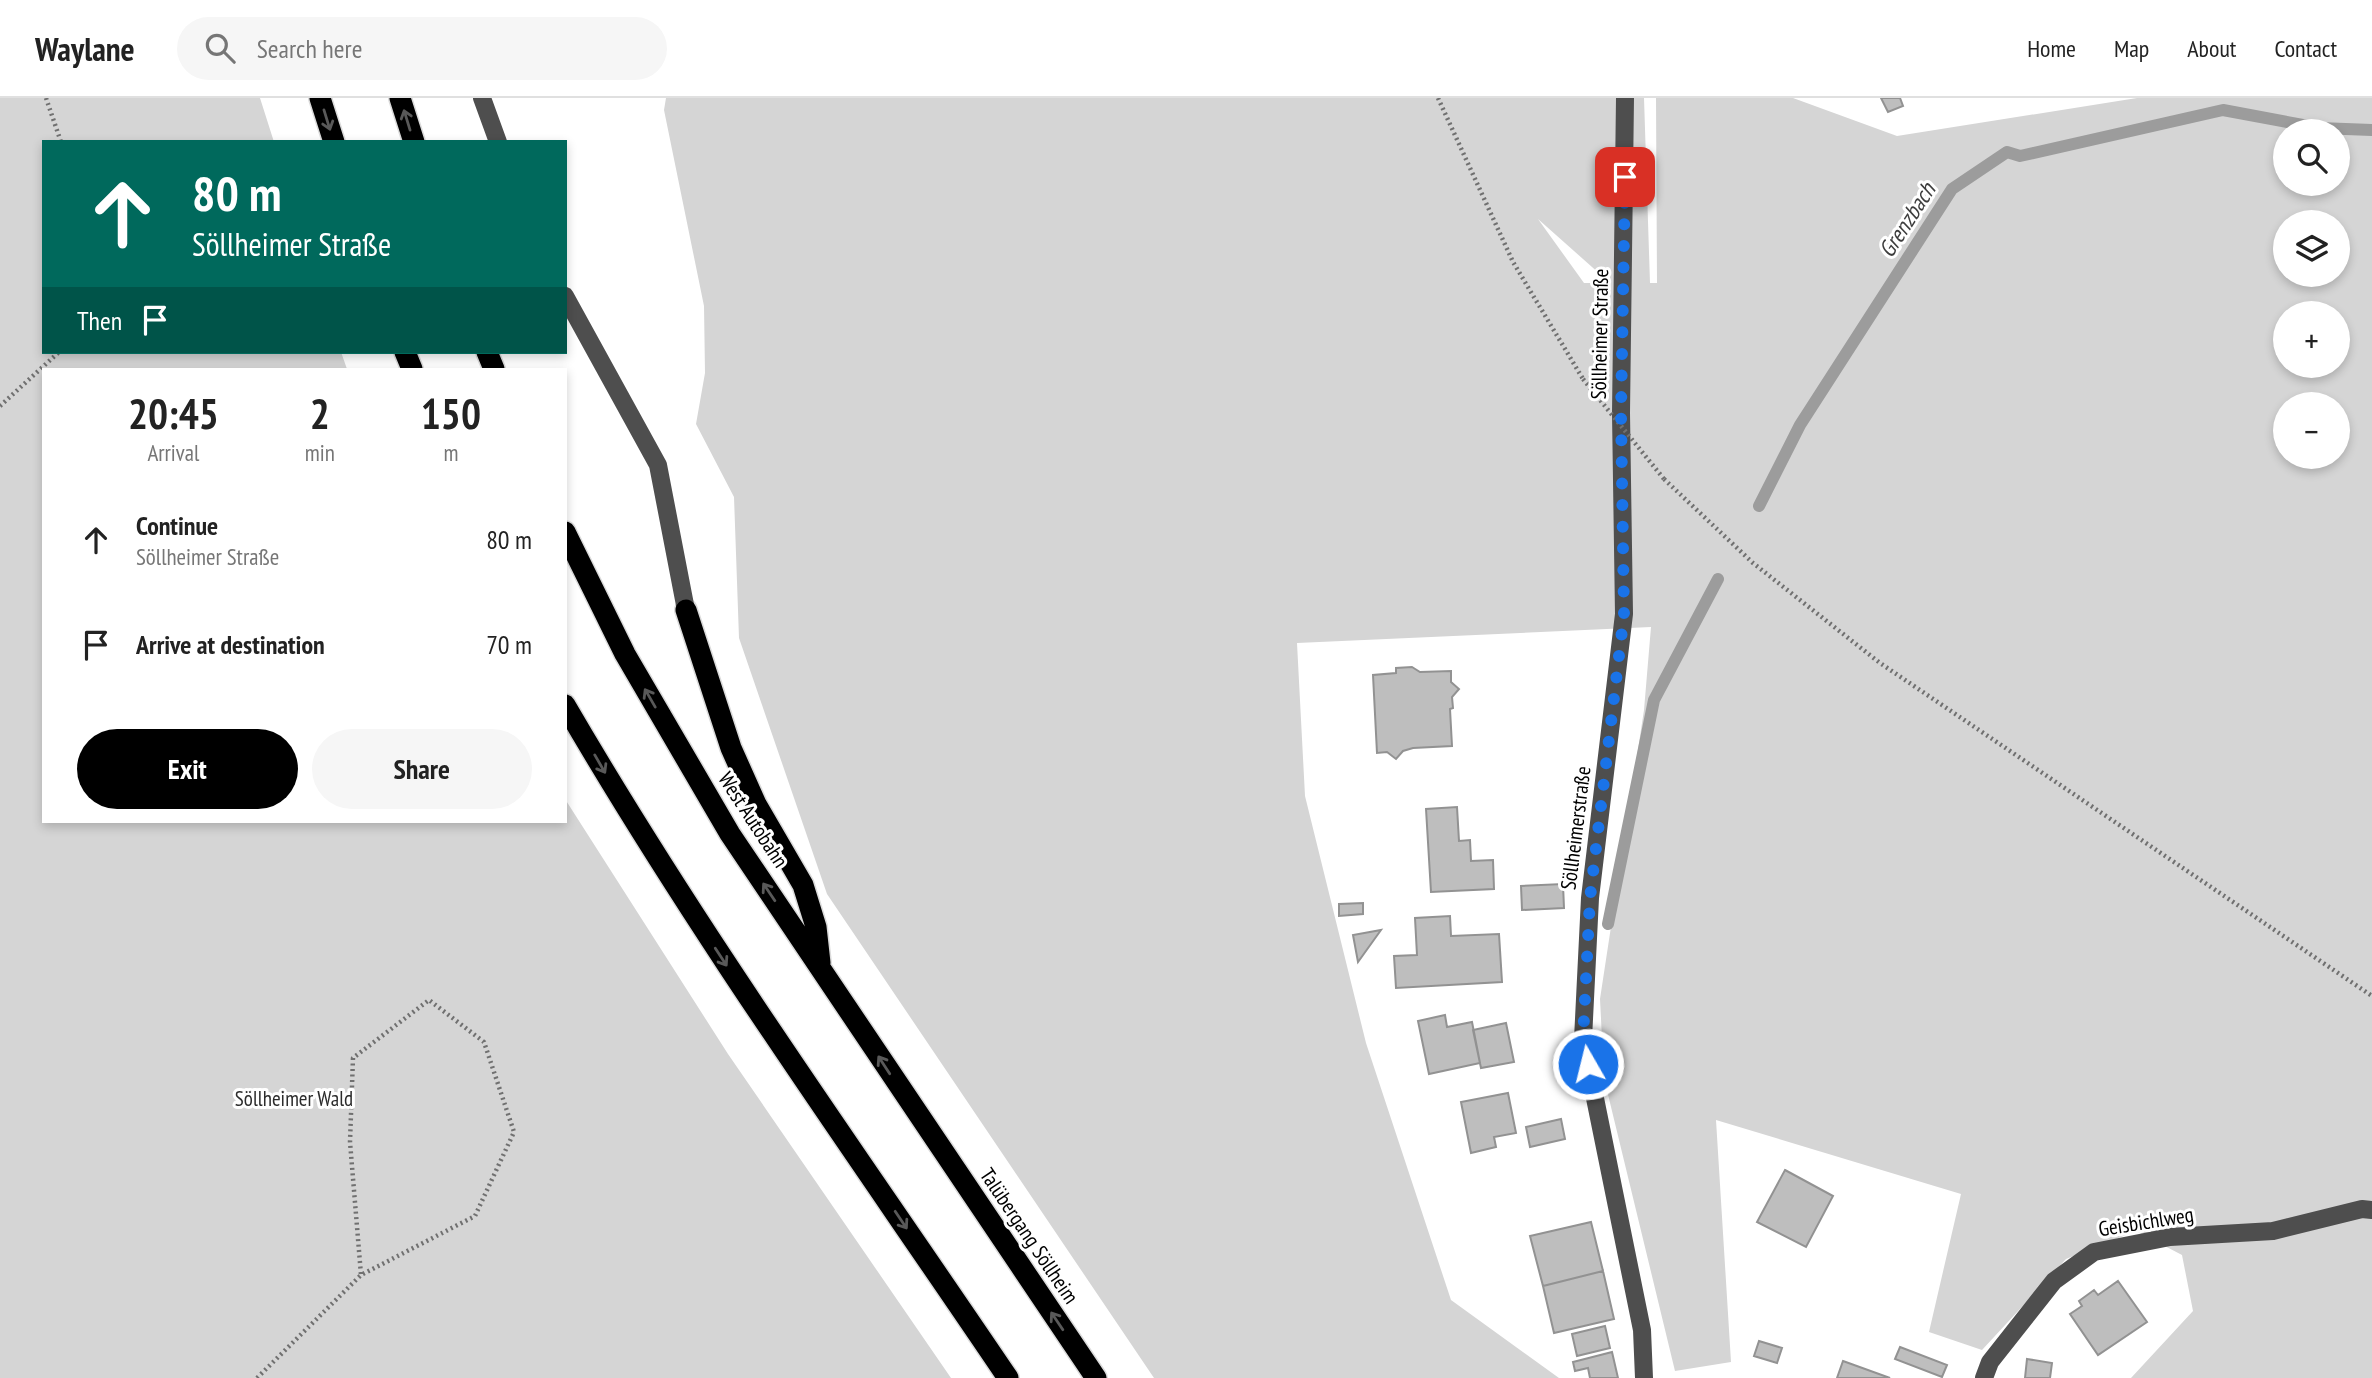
<!DOCTYPE html>
<html lang="en">
<head>
<meta charset="utf-8">
<style>
  body { margin:0; font-family:"PT Sans Narrow",sans-serif; background:#f6f6f6; color:#222; height:100vh; display:flex; flex-direction:column; font-size:26px; white-space:nowrap }
  * { box-sizing:border-box; margin:0 }
  p { font-size:23px; color:#767676 }
  .icon { flex:none; width:38px; height:38px; fill:none; stroke:currentColor; stroke-width:2; stroke-linecap:round; stroke-linejoin:round }
  .map { position:relative; flex:1; overflow:hidden }
  .panel { position:absolute; left:42px; top:270px; width:525px; height:455px; display:flex; flex-direction:column; background:#fff; border-radius:0px; box-shadow:0 4px 10px #0003 }
  .panel>* { flex:none }
  .banner { position:absolute; left:42px; top:42px; width:525px; height:214px; border-radius:0px; box-shadow:0 4px 10px #0003; background:#00695c; color:#fff; overflow:hidden }
  .tools { position:absolute; left:2273px; top:21px; display:grid; gap:14px }
  .tools a { display:grid; place-items:center; width:77px; height:77px; border-radius:50%; background:#fff; box-shadow:0 4px 10px #0003; font-size:35px }
  .pin { position:absolute; display:grid; place-items:center; width:60px; height:60px; color:#fff; margin:-30px; border-radius:14px; box-shadow:0 4px 10px #0006 }
  .me { position:absolute; width:77px; margin:-38px; rotate:352deg; stroke-linejoin:round; filter:drop-shadow(0 0 5px #0008) }
  .turn { display:flex; align-items:center; gap:24px; height:147px; padding:0 35px; font-size:32px }
  .turn .icon { width:91px; height:91px; stroke-width:2.5 }
  .turn b { display:block; font-size:49px; line-height:60px }
  .then { display:flex; align-items:center; height:66px; padding:0 35px; background:#0003; gap:14px; font-size:26px }
  .eta { display:flex; justify-content:space-evenly; align-items:center; height:119px; text-align:center }
  .eta b { font-size:42px; font-weight:700; line-height:49px }
  .cta { display:flex; gap:14px; margin-top:auto; padding:14px 35px }
  .cta a { flex:1; height:80px; border-radius:42px; background:#000; color:#fff; font-size:28px; font-weight:700; line-height:80px; text-align:center }
  .cta a+a { background:#f6f6f6; color:#222 }
  ul { padding:0; list-style:none }
  li { display:flex; align-items:center; gap:21px; height:105px; padding:0 35px }
  li div { flex:1 }
  li b { display:block; font-size:26px }
  li em { font-style:normal }
  header { display:flex; align-items:center; gap:42px; box-sizing:border-box; height:98px; padding:0 35px; background:#fff; border-bottom:2px solid #e0e0e0 }
  header strong { font-size:33px }
  nav { display:flex; gap:38px; margin-inline-start:auto; font-size:24px }
  .search { width:490px; height:63px; background:#f6f6f6; display:flex; align-items:center; gap:18px; box-sizing:border-box; padding:0 24px; border-radius:38px; color:#767676; font-size:26px }
  .map>svg:first-child { display:block }
</style>
</head>
<body>
<header>
<strong>Waylane</strong>
<div class="search"><svg class="icon" aria-label="search" viewBox="0 0 24 24"><circle cx="10" cy="10" r="6"/><path d="M15 15l6 6"/></svg>Search here</div>
<nav><a>Home</a><a>Map</a><a>About</a><a>Contact</a></nav>
</header>
<div class="map">
<svg width="2372" height="1280" viewBox="0 0 2372 1280">
  <rect width="100%" height="100%" fill="#fff"/>
  <path fill="#d5d5d5" fill-rule="evenodd" d="M 0,0 L 260,0 L 274,44 L 44,44 L 44,254 L 341,254 L 347,271 L 44,271 L 44,723 L 565,723 L 565,701 L 728,956 L 951,1280 L 0,1280 Z
    M 666,0 L 1644,0 L 1650,185 L 1657,185 L 1656,0 L 1793,0 L 1897,38 L 2137,0 L 2372,0 L 2372,1280 L 2131,1280 L 2193,1213 L 2182,1157 L 2136,1133 L 2066,1161 L 1982,1252 L 1929,1234 L 1961,1096 L 1716,1022 L 1731,1264 L 1675,1273 L 1604,980 L 1600,901 L 1644,612 L 1651,529 L 1297,545 L 1305,698 L 1366,945 L 1451,1202 L 1559,1280 L 1154,1280 L 827,796 L 739,540 L 734,399 L 696,326 L 705,275 L 704,208 L 664,12 ZM 2286,33 L 2338,33 L 2338,86 L 2286,86 ZM 1538,121 L 1610,185 L 1584,185 ZM 2286,124 L 2338,124 L 2338,177 L 2286,177 ZM 2286,215 L 2338,215 L 2338,268 L 2286,268 ZM 2286,306 L 2338,306 L 2338,359 L 2286,359 Z"/>
  <g fill="none" stroke-linecap="round" stroke-linejoin="round">
    <path stroke="#9c9c9c" stroke-width="12" d="M 1759,408 L 1800,327 L 1952,91 L 2007,54 L 2020,58 L 2223,12 L 2319,30 L 2372,32
      M 1608,826 L 1654,602 L 1718,481"/>
  </g>
  <path fill="#bebebe" stroke="#929292" stroke-width="2" d="M 1881,0 L 1900,0 L 1903,8 L 1888,14 Z
    M 1412,569 L 1420,574 L 1451,573 L 1451,584 L 1459,591 L 1452,599 L 1453,610 L 1450,611 L 1452,648 L 1413,650 L 1403,653 L 1396,661 L 1387,654 L 1377,655 L 1373,577 L 1396,575 L 1396,570 Z
    M 1457,709 L 1459,743 L 1470,742 L 1471,763 L 1493,762 L 1494,791 L 1431,794 L 1426,711 Z
    M 1563,786 L 1564,810 L 1522,812 L 1521,788 Z
    M 1363,805 L 1363,816 L 1339,818 L 1339,806 Z
    M 1450,818 L 1451,838 L 1499,836 L 1502,884 L 1396,890 L 1394,858 L 1417,857 L 1415,820 Z
    M 1381,832 L 1358,864 L 1353,837 Z
    M 1445,917 L 1447,929 L 1472,924 L 1480,965 L 1429,976 L 1418,923 Z
    M 1506,925 L 1514,964 L 1481,970 L 1473,932 Z
    M 1508,995 L 1516,1035 L 1494,1039 L 1496,1049 L 1471,1055 L 1461,1004 Z
    M 1561,1021 L 1565,1041 L 1530,1049 L 1526,1029 Z
    M 1785,1072 L 1833,1098 L 1806,1149 L 1757,1124 Z
    M 1591,1124 L 1603,1173 L 1543,1188 L 1530,1138 Z
    M 1603,1173 L 1614,1221 L 1554,1235 L 1543,1188 Z
    M 2118,1183 L 2147,1224 L 2098,1257 L 2070,1216 L 2082,1208 L 2079,1203 L 2094,1192 L 2098,1197 Z
    M 1605,1228 L 1610,1250 L 1577,1258 L 1572,1236 Z
    M 1759,1243 L 1782,1250 L 1777,1265 L 1754,1258 Z
    M 1900,1249 L 1947,1267 L 1942,1279 L 1895,1261 Z
    M 1612,1254 L 1618,1280 L 1590,1280 L 1588,1270 L 1575,1273 L 1573,1264 Z
    M 2027,1261 L 2052,1265 L 2050,1280 L 2025,1280 Z
    M 1843,1263 L 1890,1280 L 1837,1280 Z"/>
  <g fill="none" stroke-linecap="round" stroke-linejoin="round">
    <g stroke="#dbdbdb" stroke-width="24">
      <path id="highway" d="M 320,0 L 334,44
        M 400,0 L 414,44
        M 405,254 L 412,271
        M 487,254 L 494,271
        M 565,434 L 625,556 L 730,736 L 1096,1280
        M 686,512 L 731,650 L 756,706 L 803,787 L 816,829 L 820,865
        M 565,607 C 700,839 858,1058 1008,1280"/>
    </g>
    <path stroke="#707070" stroke-width="4.5" stroke-dasharray="2 3.5" stroke-linecap="butt" d="M 46,0 L 61,44
      M 1438,0 L 1513,164 L 1583,281
      M 0,308 L 59,254
      M 1664,381 L 1753,465 L 1880,565 L 2372,898
      M 257,1280 L 361,1177 L 475,1118 L 514,1034 L 484,944 L 429,902 L 353,960 L 350,1044 L 361,1177"/>
    <path stroke="#4e4e4e" stroke-width="18" d="M 482,0 L 498,44
      M 1625,0 L 1621,315 L 1624,516 L 1590,800 L 1583,941 L 1642,1232 L 1644,1280
      M 565,198 L 658,367 L 686,512
      M 1984,1280 L 1990,1264 L 2054,1183 L 2094,1154 L 2170,1139 L 2273,1133 L 2362,1111 L 2372,1112"/>
    <use href="#highway" stroke="#000" stroke-width="21"/>
    <path stroke="#707070" stroke-width="4.5" stroke-dasharray="2 3.5" stroke-linecap="butt" d="M 1583,281 L 1664,381"/>
  </g>
  <defs><path id="oneway-shaft" d="M-6 0H5M1.5-3L5.5 0L1.5 3" fill="none" stroke-width="1.6" stroke-linecap="round" stroke-linejoin="round" transform="scale(1.75)"/></defs>
  <g stroke="#595959">
    <use href="#oneway-shaft" transform="translate(327 22) rotate(73)"/>
    <use href="#oneway-shaft" transform="translate(407 22) rotate(-107)"/>
    <use href="#oneway-shaft" transform="translate(650 600) rotate(-120)"/>
    <use href="#oneway-shaft" transform="translate(600 666) rotate(60)"/>
    <use href="#oneway-shaft" transform="translate(769 794) rotate(-124)"/>
    <use href="#oneway-shaft" transform="translate(721 859) rotate(57)"/>
    <use href="#oneway-shaft" transform="translate(884 967) rotate(-123)"/>
    <use href="#oneway-shaft" transform="translate(901 1122) rotate(56)"/>
    <use href="#oneway-shaft" transform="translate(1057 1223) rotate(-124)"/>
  </g>
  <g fill="none" stroke-linecap="round" stroke-linejoin="round">
    <path stroke="#1a73e8" stroke-width="12" stroke-dasharray="0 21.6" d="M 1588,966 L 1583,941 L 1590,800 L 1624,516 L 1621,315 L 1625,79"/>
  </g>
  <g text-anchor="middle" stroke-width="6" stroke-linejoin="round" paint-order="stroke">
    <g font-size="21" fill="#000" stroke="#fff">
      <text transform="translate(1600 236) rotate(-89)" y="7">Söllheimer Straße</text>
      <text transform="translate(753 722) rotate(57)" y="7">West Autobahn</text>
      <text transform="translate(1576 730) rotate(-83)" y="7">Söllheimerstraße</text>
      <text transform="translate(2146 1124) rotate(-9)" y="7">Geisbichlweg</text>
      <text transform="translate(1029 1138) rotate(56)" y="7">Talübergang Söllheim</text>
    </g>
    <g font-size="21" fill="#2c2c2c" stroke="#fff">
      <text x="294" y="1008">Söllheimer Wald</text>
    </g>
    <g font-size="23" font-style="italic" fill="#3d3d3d" stroke="#fff">
      <text transform="translate(1907 122) rotate(-57)" y="8">Grenzbach</text>
    </g>
  </g>
</svg>
<div class="tools">
<a><svg class="icon" aria-label="search" viewBox="0 0 24 24"><circle cx="10" cy="10" r="6"/><path d="M15 15l6 6"/></svg></a>
<a><svg class="icon" aria-label="layers" viewBox="0 0 24 24"><path d="M12 4l9 5-9 5-9-5zM3 14l9 5 9-5"/></svg></a>
<a>+</a>
<a>−</a>
</div>
<div class="pin" style="left:1625px;top:79px;background:#d93025"><svg class="icon" aria-label="arrive" viewBox="0 0 24 24"><path d="M6 21V4h12l-3 4 3 4H6"/></svg></div>
<svg class="me" style="left:1588px;top:966px" viewBox="-20 -20 40 40"><circle r="17" fill="#1a73e8" stroke="#fff" stroke-width="3"/><path d="M0-11L8 9 0 5-8 9z" fill="#fff"/></svg>
<div class="banner">
<div class="turn"><svg class="icon" aria-label="ahead" viewBox="0 0 24 24"><path d="M12 20V5M6 11l6-6 6 6"/></svg><div><b>80 m</b>Söllheimer Straße</div></div>
<div class="then">Then<svg class="icon" aria-label="arrive" viewBox="0 0 24 24"><path d="M6 21V4h12l-3 4 3 4H6"/></svg></div>
</div>
<section class="panel">
<div class="eta">
<div><b>20:45</b><p>Arrival</p></div>
<div><b>2</b><p>min</p></div>
<div><b>150</b><p>m</p></div>
</div>
<ul>
<li><svg class="icon" aria-label="ahead" viewBox="0 0 24 24"><path d="M12 20V5M6 11l6-6 6 6"/></svg><div><b>Continue</b><p>Söllheimer Straße</p></div><em>80 m</em></li>
<li><svg class="icon" aria-label="arrive" viewBox="0 0 24 24"><path d="M6 21V4h12l-3 4 3 4H6"/></svg><div><b>Arrive at destination</b></div><em>70 m</em></li>
</ul>
<div class="cta"><a>Exit</a><a>Share</a></div>
</section>
</div>
</body>
</html>
